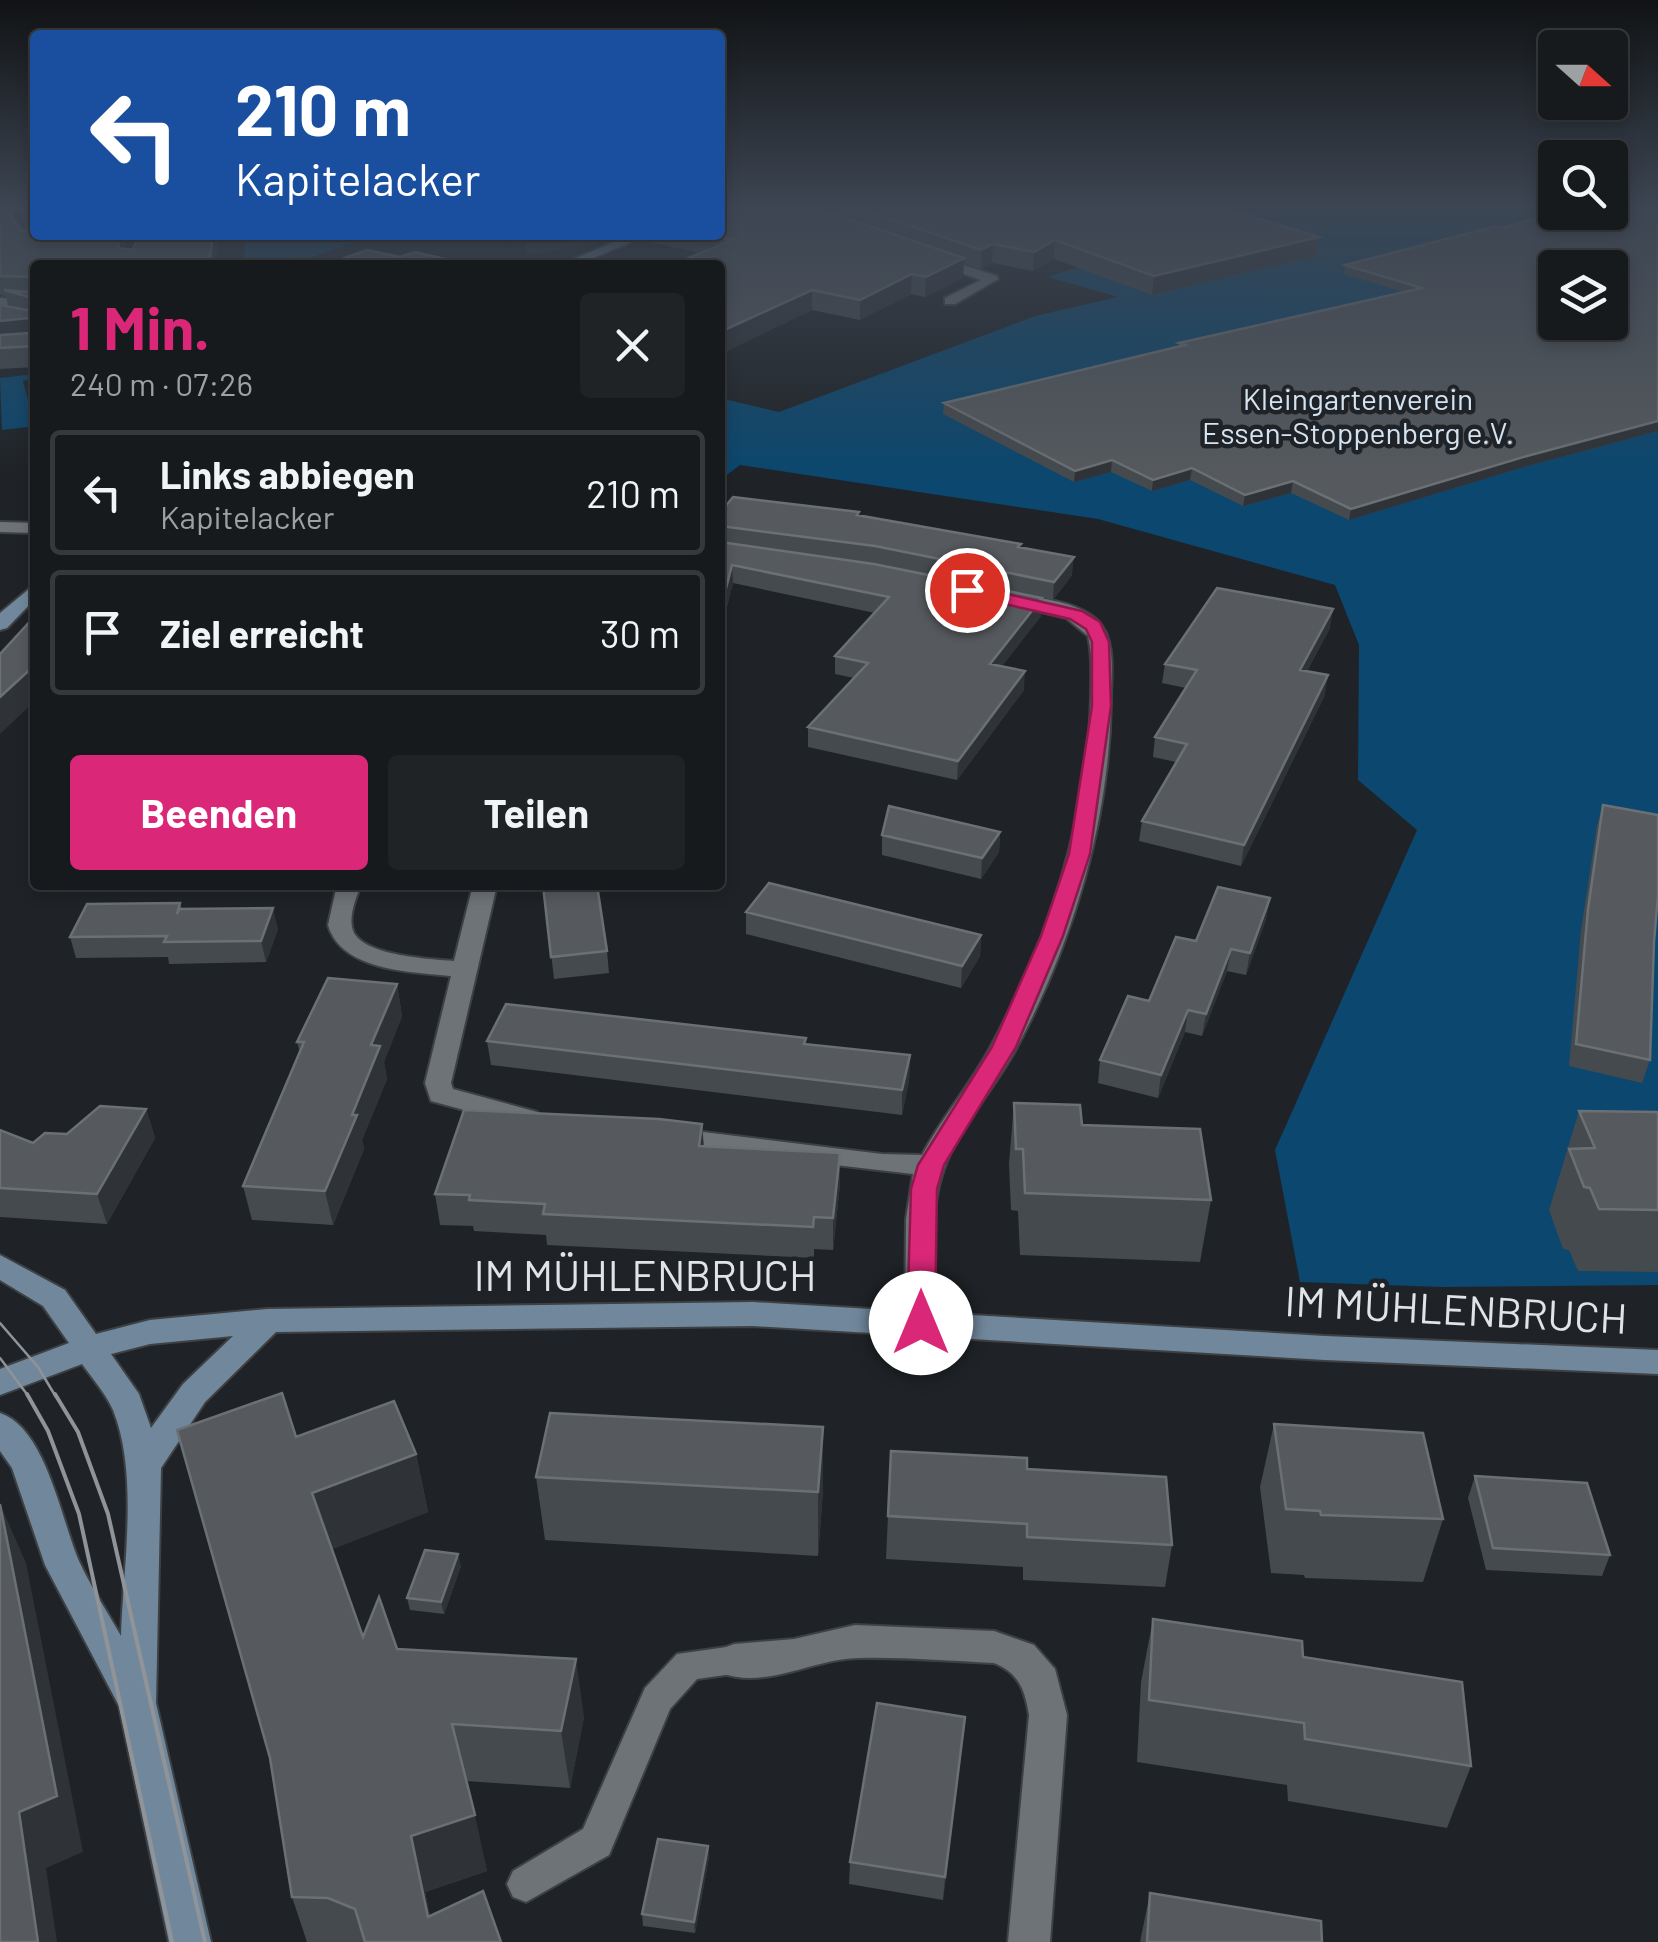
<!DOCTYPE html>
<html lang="de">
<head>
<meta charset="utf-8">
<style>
  body { margin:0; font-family:Barlow,sans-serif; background:#202326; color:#f1f3f6; height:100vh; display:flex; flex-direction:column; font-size:38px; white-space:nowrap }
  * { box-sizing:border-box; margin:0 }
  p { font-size:32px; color:#9ea1a4 }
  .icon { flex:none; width:55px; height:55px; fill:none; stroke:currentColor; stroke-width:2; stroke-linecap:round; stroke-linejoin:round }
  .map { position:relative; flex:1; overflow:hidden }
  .details { position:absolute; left:30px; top:260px; width:695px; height:630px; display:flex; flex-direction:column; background:#171a1d; border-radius:10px; box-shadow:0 5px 15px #0003,0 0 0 2px #36383b }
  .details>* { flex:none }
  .top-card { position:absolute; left:30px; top:30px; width:695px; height:210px; border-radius:10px; box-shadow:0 5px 15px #0003,0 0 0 2px #36383b; background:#1a4fa0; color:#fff; overflow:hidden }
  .needle { width:65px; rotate:111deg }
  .fabs { position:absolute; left:1538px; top:30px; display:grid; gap:20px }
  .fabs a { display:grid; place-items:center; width:90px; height:90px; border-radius:10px; background:#171a1d; box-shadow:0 5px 15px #0003,0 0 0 2px #36383b; font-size:50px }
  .pin { position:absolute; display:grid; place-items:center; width:85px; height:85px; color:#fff; margin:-42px; border:5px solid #fff; border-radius:50%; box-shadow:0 2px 10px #0007 }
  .me { position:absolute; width:110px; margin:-55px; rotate:0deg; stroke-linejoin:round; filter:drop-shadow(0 0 8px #0008) }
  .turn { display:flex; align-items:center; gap:35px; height:210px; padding:0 40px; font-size:45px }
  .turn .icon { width:130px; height:130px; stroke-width:2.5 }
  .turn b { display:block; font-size:70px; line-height:85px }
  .round { display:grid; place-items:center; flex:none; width:105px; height:105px; border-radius:10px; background:#202326 }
  .overview { display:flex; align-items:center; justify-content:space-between; height:170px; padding:0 40px }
  h1 { font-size:60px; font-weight:700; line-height:75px; color:#db2777 }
  .primary-button { display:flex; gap:20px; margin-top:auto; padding:20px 40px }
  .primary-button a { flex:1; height:115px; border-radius:10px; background:#db2777; color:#fff; font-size:40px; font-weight:700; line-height:115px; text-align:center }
  .primary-button a+a { background:#202326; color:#f1f3f6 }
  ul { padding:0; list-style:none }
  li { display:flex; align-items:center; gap:30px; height:125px; margin:0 20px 15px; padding:0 20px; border:5px solid #36383b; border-radius:10px }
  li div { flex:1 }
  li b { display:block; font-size:38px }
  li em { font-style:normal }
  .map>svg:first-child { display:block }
</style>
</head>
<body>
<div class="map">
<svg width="1658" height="1942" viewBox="0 0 1658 1942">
  <rect width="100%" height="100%" fill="#1f2327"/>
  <path fill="#0b476e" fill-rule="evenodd" d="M 925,206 L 1555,206 L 1555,212 L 1610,212 L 1610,206 L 1658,208 L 1658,1285 L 1443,1287 L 1300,1282 L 1275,1150 L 1417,830 L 1358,780 L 1359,645 L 1335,585 L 1098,519 L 740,465 L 720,480 L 720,398 L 779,412 L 1035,316 L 1118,297 L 1048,277 L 1084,265 ZM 1555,268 L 1610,268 L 1610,322 L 1555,322 Z
    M 245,235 L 376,235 L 306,259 L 306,265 L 244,263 Z
    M 35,374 L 35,378 L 23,381 L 35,426 L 2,430 L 0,378 Z"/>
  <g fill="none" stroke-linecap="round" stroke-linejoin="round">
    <g stroke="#3d4144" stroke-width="4">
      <path id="lane" d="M 291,258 L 295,259 L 297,265 L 285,265 Z
        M 734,1646 L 746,1650 L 751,1661 L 746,1672 L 697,1679 L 670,1709 L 609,1855 L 526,1902 L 513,1897 L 507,1884 L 513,1871 L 583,1829 L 645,1688 L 677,1654 Z"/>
    </g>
    <g stroke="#3d4144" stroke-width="4">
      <path id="street" d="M 586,235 L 609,235 L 630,242 L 624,246 Z
        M 933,255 L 997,276 L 998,279 L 955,304 L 945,304 L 945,298 L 981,280 L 929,262 Z
        M 0,298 L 35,300 L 35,308 L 0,306 Z
        M 0,522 L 35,523 L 35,533 L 0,532 Z
        M 1011,593 C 1038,599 1076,600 1097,620 C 1117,639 1111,675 1111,700 C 1110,820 1073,943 1016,1049 C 994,1090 958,1127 943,1172 C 927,1218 936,1275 937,1323 L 932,1331 L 921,1335 L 910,1331 L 905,1323 L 906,1219 L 913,1174 L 671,1146 L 661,1144 L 657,1137 L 661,1130 L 671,1128 L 882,1154 L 922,1155 C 942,1117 971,1084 991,1046 C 1049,939 1088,818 1091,697 C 1091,677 1093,656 1088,636 L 1066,618 L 1004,603 L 1004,595 Z
        M 337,885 L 361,885 C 356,898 347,919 354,933 C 367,956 430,959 454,961 L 473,885 L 497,885 L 451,1083 L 453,1089 L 537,1112 L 541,1118 L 537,1124 L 527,1127 L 431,1101 L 425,1083 L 451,976 C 412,972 341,971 328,925 Z
        M 855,1625 L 994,1631 L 1034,1645 L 1055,1669 L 1067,1715 L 1050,1942 L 1008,1942 L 1029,1715 C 1025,1690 1019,1673 994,1663 C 949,1661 904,1657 860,1658 C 814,1658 767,1690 721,1673 L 715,1661 L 721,1649 L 734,1644 L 794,1639 Z"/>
    </g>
    <g stroke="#3d4144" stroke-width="4">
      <path id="secondary" d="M 630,235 L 647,235 L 577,265 L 560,265 Z
        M 35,584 L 35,599 L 7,628 L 0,630 L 0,613 Z
        M 0,1255 L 65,1290 L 96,1334 L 150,1320 L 268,1309 L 753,1302 L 1325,1336 L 1658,1350 L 1658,1374 L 1325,1360 L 753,1326 L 276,1332 L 205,1402 L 161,1468 L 156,1703 L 211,1942 L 169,1942 L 119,1706 L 45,1565 L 12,1468 L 0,1451 L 0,1413 C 46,1428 61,1520 79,1561 C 91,1587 107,1611 121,1636 C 123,1567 139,1474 113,1410 C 106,1394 92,1378 82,1364 L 0,1395 L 0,1369 L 69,1343 L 43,1306 L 0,1280 ZM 233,1336 L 183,1384 L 151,1428 L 139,1394 L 111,1354 L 150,1344 Z"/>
    </g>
    <use href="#lane" fill="#6e7378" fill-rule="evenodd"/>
    <use href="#street" fill="#6e7378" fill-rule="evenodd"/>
    <use href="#secondary" fill="#71889c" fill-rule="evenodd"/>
    <path stroke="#909397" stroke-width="2.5" d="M 0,1323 L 38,1367 L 56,1397
      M 0,1358 L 29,1397"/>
    <path stroke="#909397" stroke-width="4" d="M 27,1394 L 48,1431 L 79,1514 L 172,1942
      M 55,1394 L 78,1432 L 108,1514 L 205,1942"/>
  </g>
  <path fill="#454a4e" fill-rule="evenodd" d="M 0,206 L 35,206 L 35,235 L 124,235 L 125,249 L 133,250 L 138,235 L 219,235 L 215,265 L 35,265 L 35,367 L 0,369 L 0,305 L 8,306 L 6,296 L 0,295 Z
    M 720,206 L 1219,206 L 1316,256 L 1152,295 L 1054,259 L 1033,271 L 992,263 L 981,269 L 964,263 L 963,278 L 925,297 L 911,294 L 860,320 L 812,310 L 720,354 L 720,265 L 702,253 L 643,241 L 643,235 L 720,235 Z
    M 1658,206 L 1658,431 L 1524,467 L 1349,520 L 1291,493 L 1243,506 L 1190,480 L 1152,491 L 1111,472 L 1074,482 L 943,414 L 944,403 L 1179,347 L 1179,343 L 1403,292 L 1344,274 L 1345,265 L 1502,228 Z
    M 720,513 L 859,516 L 1021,548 L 1072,575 L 1053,600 L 1042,598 L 1041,616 L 1002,666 L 1024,690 L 957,780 L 808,747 L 808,727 L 854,678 L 835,674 L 835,656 L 875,613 L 733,583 L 720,633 ZM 817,556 L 874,563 L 1042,598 Z
    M 1330,628 L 1307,671 L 1325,695 L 1241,866 L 1139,841 L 1142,821 L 1176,762 L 1153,757 L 1155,737 L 1186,688 L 1162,683 L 1165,664 Z
    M 1603,805 L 1654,942 L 1650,1060 L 1642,1083 L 1569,1066 L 1581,930 L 1597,825 Z
    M 1000,832 L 999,852 L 981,879 L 882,855 L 882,835 Z
    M 543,885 L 607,951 L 609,973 L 554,979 Z
    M 1270,898 L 1266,919 L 1246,975 L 1227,971 L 1202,1036 L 1185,1032 L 1158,1098 L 1098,1083 L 1100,1060 L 1196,941 Z
    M 180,903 L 182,909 L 278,929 L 266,962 L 169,964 L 168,957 L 76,958 L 70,937 Z
    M 746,912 L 981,935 L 980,956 L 961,988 L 746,934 Z
    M 397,984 L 402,1016 L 384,1062 L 387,1079 L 362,1140 L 364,1149 L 333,1225 L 252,1220 L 243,1186 L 300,1053 L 297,1042 Z
    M 806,1038 L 806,1044 L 910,1055 L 909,1080 L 902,1115 L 491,1065 L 487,1041 Z
    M 1014,1103 L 1082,1125 L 1211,1200 L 1200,1262 L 1020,1255 L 1018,1211 L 1011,1210 L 1009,1164 Z
    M 146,1109 L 155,1138 L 107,1224 L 0,1217 L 0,1130 L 33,1143 L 67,1134 Z
    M 1579,1111 L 1658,1112 L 1658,1272 L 1578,1271 L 1569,1250 L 1563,1249 L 1549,1210 Z
    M 702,1124 L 704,1146 L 840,1153 L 840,1184 L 833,1250 L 814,1249 L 814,1258 L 547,1245 L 546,1235 L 474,1231 L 473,1226 L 440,1225 L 435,1194 Z
    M 1274,1424 L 1443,1519 L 1423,1582 L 1305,1578 L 1304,1575 L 1271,1573 L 1260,1487 Z
    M 823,1427 L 823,1490 L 818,1556 L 545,1540 L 536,1477 Z
    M 296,1437 L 416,1454 L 428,1512 L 332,1549 L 363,1637 L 584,1717 L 570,1788 L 466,1781 L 487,1871 L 425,1892 L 430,1916 L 501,1942 L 307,1942 L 292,1897 L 270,1758 Z
    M 1027,1469 L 1172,1545 L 1165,1587 L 1023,1580 L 1023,1567 L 886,1559 L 888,1516 Z
    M 1475,1476 L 1610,1555 L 1602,1576 L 1486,1570 L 1468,1498 Z
    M 461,1566 L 444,1614 L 410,1610 L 407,1598 Z
    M 1153,1619 L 1303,1657 L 1471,1766 L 1447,1828 L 1288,1801 L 1287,1785 L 1137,1762 L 1141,1682 Z
    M 963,1740 L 943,1900 L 849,1884 L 850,1862 Z
    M 708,1846 L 709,1857 L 695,1933 L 643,1926 L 642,1914 Z
    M 1150,1893 L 1322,1942 L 1140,1942 Z"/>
  <path fill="#2f3337" d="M 19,208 L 24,226 L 14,232 L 10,214 Z
    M 120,235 L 124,235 L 126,245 L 122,265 L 118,248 Z
    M 213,235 L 219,235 L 215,265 L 209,265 Z
    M 532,235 L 600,235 L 600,243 L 526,255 L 524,236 Z
    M 1319,237 L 1316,256 L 1152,295 L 1154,276 Z
    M 1055,240 L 1054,259 L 1033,271 L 1034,252 Z
    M 993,244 L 992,263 L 981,269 L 981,250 Z
    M 964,258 L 963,278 L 925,297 L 926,277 Z
    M 912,274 L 911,294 L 860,320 L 860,300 Z
    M 812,290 L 812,310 L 720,354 L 720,332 Z
    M 29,318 L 35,338 L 0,342 L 0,321 Z
    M 1658,421 L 1658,431 L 1524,467 L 1349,520 L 1351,509 L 1527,456 Z
    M 1112,460 L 1111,472 L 1074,482 L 1075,471 Z
    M 1192,468 L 1190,480 L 1152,491 L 1153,480 Z
    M 1293,481 L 1291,493 L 1243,506 L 1245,495 Z
    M 1074,557 L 1072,575 L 1053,600 L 1054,582 Z
    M 732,565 L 733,583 L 720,633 L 720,612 Z
    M 1042,598 L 1041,616 L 989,683 L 990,664 Z
    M 1333,609 L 1330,628 L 1297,689 L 1300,670 Z
    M 35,665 L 35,701 L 0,734 L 0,697 Z
    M 1025,671 L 1024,690 L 957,780 L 958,761 Z
    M 1328,675 L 1325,695 L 1241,866 L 1244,845 Z
    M 1000,832 L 999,852 L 981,879 L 982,858 Z
    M 1270,898 L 1266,919 L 1246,975 L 1250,953 Z
    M 273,908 L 278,929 L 266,962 L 261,941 Z
    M 981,935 L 980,956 L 961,988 L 962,966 Z
    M 1231,949 L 1227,971 L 1202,1036 L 1206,1014 Z
    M 397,984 L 402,1016 L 384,1062 L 387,1079 L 362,1140 L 364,1149 L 333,1225 L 325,1191 L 352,1115 L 371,1045 Z
    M 1188,1010 L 1185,1032 L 1158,1098 L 1161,1075 Z
    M 910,1055 L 909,1080 L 902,1115 L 902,1090 Z
    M 146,1109 L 155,1138 L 107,1224 L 97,1194 Z
    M 702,1124 L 704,1155 L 699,1146 Z
    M 840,1153 L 840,1184 L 833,1250 L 833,1218 Z
    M 823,1427 L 823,1490 L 818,1556 L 818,1492 Z
    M 416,1454 L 428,1512 L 328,1551 L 312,1493 Z
    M 1,1506 L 26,1563 L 83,1852 L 46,1868 L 57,1942 L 38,1942 L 19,1812 Z
    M 458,1554 L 461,1566 L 444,1614 L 441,1602 Z
    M 576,1659 L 584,1717 L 570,1788 L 561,1731 Z
    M 965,1717 L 963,1740 L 943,1900 L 945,1877 Z
    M 475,1815 L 487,1871 L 425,1892 L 436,1942 L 428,1917 L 411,1836 Z
    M 708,1846 L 709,1857 L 695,1933 L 694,1922 Z"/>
  <path fill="#565a5e" stroke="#6b7074" stroke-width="2.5" fill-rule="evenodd" d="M 0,206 L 35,206 L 35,216 L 27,217 L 19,208 L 10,214 L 21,230 L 35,230 L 35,235 L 120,235 L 118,248 L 133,250 L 138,235 L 213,235 L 209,265 L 165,265 L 165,263 L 139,265 L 35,265 L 35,277 L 0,276 Z
    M 720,206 L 810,206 L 964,258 L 926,277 L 912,274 L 860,300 L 812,290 L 720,332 L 720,265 L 672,265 L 732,240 L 707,235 L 720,235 Z
    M 851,206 L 1219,206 L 1319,237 L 1154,276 L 1055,240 L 1034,252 L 993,244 L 981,250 Z
    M 1610,206 L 1658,206 L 1658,421 L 1527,456 L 1351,509 L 1293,481 L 1245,495 L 1192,468 L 1153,480 L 1112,460 L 1075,471 L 944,403 L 1185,345 L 1179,343 L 1422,288 L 1345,265 L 1496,226 L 1502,228 L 1555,212 L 1610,212 ZM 1555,268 L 1610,268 L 1610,322 L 1555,322 Z
    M 367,250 L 400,257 L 415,252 L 470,265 L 325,265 Z
    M 34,288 L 35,346 L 0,348 L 0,335 L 30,333 L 34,321 L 29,318 L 0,321 L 0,305 L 32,311 L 33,298 L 4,290 L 30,292 Z
    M 733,497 L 859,512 L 857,515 L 1021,544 L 1018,547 L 1074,557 L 1054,582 L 875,546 L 720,526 L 720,513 Z
    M 720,542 L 874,564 L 1042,598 L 990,664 L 1025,671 L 958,761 L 808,727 L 868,663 L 835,656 L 889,597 L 732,565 L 720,612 Z
    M 1217,588 L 1333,609 L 1300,670 L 1328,675 L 1244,845 L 1142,821 L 1187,744 L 1155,737 L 1197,670 L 1165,664 Z
    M 35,616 L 35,665 L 0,697 L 0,654 Z
    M 1603,805 L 1658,815 L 1658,895 L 1654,942 L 1650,1060 L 1576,1044 L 1588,909 Z
    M 889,806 L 1000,832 L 982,858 L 882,835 Z
    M 769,883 L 981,935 L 962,966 L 746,912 Z
    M 543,885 L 597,885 L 607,951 L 551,957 Z
    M 1218,887 L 1270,898 L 1250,953 L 1231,949 L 1206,1014 L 1188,1010 L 1161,1075 L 1100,1060 L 1128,996 L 1149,1001 L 1176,937 L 1196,941 Z
    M 180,903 L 177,914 L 179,909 L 273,908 L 261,941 L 164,942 L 167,936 L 70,937 L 87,904 Z
    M 328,978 L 397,984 L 371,1045 L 380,1046 L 352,1115 L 357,1115 L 325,1191 L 243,1186 L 304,1042 L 297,1042 Z
    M 506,1004 L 806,1038 L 804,1044 L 910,1055 L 902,1090 L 487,1041 Z
    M 1014,1103 L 1080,1105 L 1082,1125 L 1200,1129 L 1211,1200 L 1025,1193 L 1023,1149 L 1016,1149 Z
    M 100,1106 L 146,1109 L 97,1194 L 0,1188 L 0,1130 L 33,1143 L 45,1133 L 67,1134 Z
    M 464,1110 L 659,1119 L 702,1124 L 699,1146 L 840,1153 L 833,1218 L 814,1217 L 813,1227 L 543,1214 L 545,1204 L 469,1200 L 470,1195 L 435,1194 Z
    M 1579,1111 L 1658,1112 L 1658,1210 L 1599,1209 L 1590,1188 L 1584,1187 L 1569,1149 L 1595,1148 Z
    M 282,1393 L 296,1437 L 394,1401 L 416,1454 L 312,1493 L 363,1637 L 379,1597 L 397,1649 L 576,1659 L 561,1731 L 452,1724 L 475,1815 L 411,1836 L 428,1917 L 483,1891 L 501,1942 L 365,1942 L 355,1909 L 328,1898 L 292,1897 L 270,1758 L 177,1430 Z
    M 550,1413 L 823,1427 L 818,1492 L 536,1477 Z
    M 1274,1424 L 1423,1433 L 1443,1519 L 1321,1515 L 1320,1511 L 1286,1509 Z
    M 891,1451 L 1027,1458 L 1027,1469 L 1166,1477 L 1172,1545 L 1027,1537 L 1027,1524 L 888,1516 Z
    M 1475,1476 L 1587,1483 L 1610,1555 L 1493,1548 Z
    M 0,1504 L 57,1796 L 19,1812 L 38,1942 L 0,1942 Z
    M 425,1550 L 458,1554 L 441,1602 L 407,1598 Z
    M 1153,1619 L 1302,1641 L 1303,1657 L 1462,1682 L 1471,1766 L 1305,1739 L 1304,1723 L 1149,1700 Z
    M 877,1703 L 965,1717 L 945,1877 L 850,1862 Z
    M 658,1839 L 708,1846 L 694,1922 L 642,1914 Z
    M 1150,1893 L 1321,1921 L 1322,1942 L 1147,1942 Z"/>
  <linearGradient id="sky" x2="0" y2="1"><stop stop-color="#111315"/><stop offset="0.43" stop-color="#3c4552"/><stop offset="1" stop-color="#3c4552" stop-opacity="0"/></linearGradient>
  <rect width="1658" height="478" fill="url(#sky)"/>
  <path fill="#db2777" stroke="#8e194d" stroke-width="2.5" d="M 967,585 L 1082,611 L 1100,622 L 1109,642 L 1111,706 L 1090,854 L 1063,936 L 1016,1047 L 944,1165 L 937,1189 L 935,1323 L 931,1331 L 921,1334 L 911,1331 L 907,1323 L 911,1189 L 918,1165 L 992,1047 L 1041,936 L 1069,854 L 1092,706 L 1092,642 L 1086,629 L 1070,619 L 961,594 L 961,587 Z"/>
  <g text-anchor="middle" stroke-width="9" stroke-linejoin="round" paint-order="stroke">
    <g font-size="30" fill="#d4e3f1" stroke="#1f2327">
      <text x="1358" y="410">Kleingartenverein<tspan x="1358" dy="34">Essen-Stoppenberg e.V.</tspan></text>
    </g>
    <g font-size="42" fill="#e1e4e7" stroke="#1f2327">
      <text x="645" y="1291">IM MÜHLENBRUCH</text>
      <text transform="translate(1456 1310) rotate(3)" y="15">IM MÜHLENBRUCH</text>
    </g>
  </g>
</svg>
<div class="fabs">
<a><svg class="needle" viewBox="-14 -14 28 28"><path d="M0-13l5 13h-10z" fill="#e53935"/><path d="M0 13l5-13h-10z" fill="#9ea1a4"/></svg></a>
<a><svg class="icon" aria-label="search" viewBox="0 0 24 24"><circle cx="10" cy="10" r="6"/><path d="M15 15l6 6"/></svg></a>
<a><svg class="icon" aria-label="layers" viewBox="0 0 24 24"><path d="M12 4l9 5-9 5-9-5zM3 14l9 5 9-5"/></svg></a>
</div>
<div class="pin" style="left:967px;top:590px;background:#d93025"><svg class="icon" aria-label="arrive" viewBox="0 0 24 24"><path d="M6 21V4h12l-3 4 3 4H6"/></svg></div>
<svg class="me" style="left:921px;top:1323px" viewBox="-20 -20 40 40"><circle r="19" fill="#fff"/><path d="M0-13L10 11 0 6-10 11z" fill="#db2777"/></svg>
<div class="top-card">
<div class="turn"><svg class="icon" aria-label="left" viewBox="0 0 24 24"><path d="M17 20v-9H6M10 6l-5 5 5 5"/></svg><div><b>210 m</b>Kapitelacker</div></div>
</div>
<section class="details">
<div class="overview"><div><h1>1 Min.</h1><p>240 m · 07:26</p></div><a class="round"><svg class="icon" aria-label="close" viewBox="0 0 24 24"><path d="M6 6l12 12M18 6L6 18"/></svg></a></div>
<ul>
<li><svg class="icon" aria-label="left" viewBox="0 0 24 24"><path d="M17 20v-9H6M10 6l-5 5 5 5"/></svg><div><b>Links abbiegen</b><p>Kapitelacker</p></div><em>210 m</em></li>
<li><svg class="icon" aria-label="arrive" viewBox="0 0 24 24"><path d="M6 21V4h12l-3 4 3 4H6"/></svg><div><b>Ziel erreicht</b></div><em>30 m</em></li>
</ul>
<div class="primary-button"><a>Beenden</a><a>Teilen</a></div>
</section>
</div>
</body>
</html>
